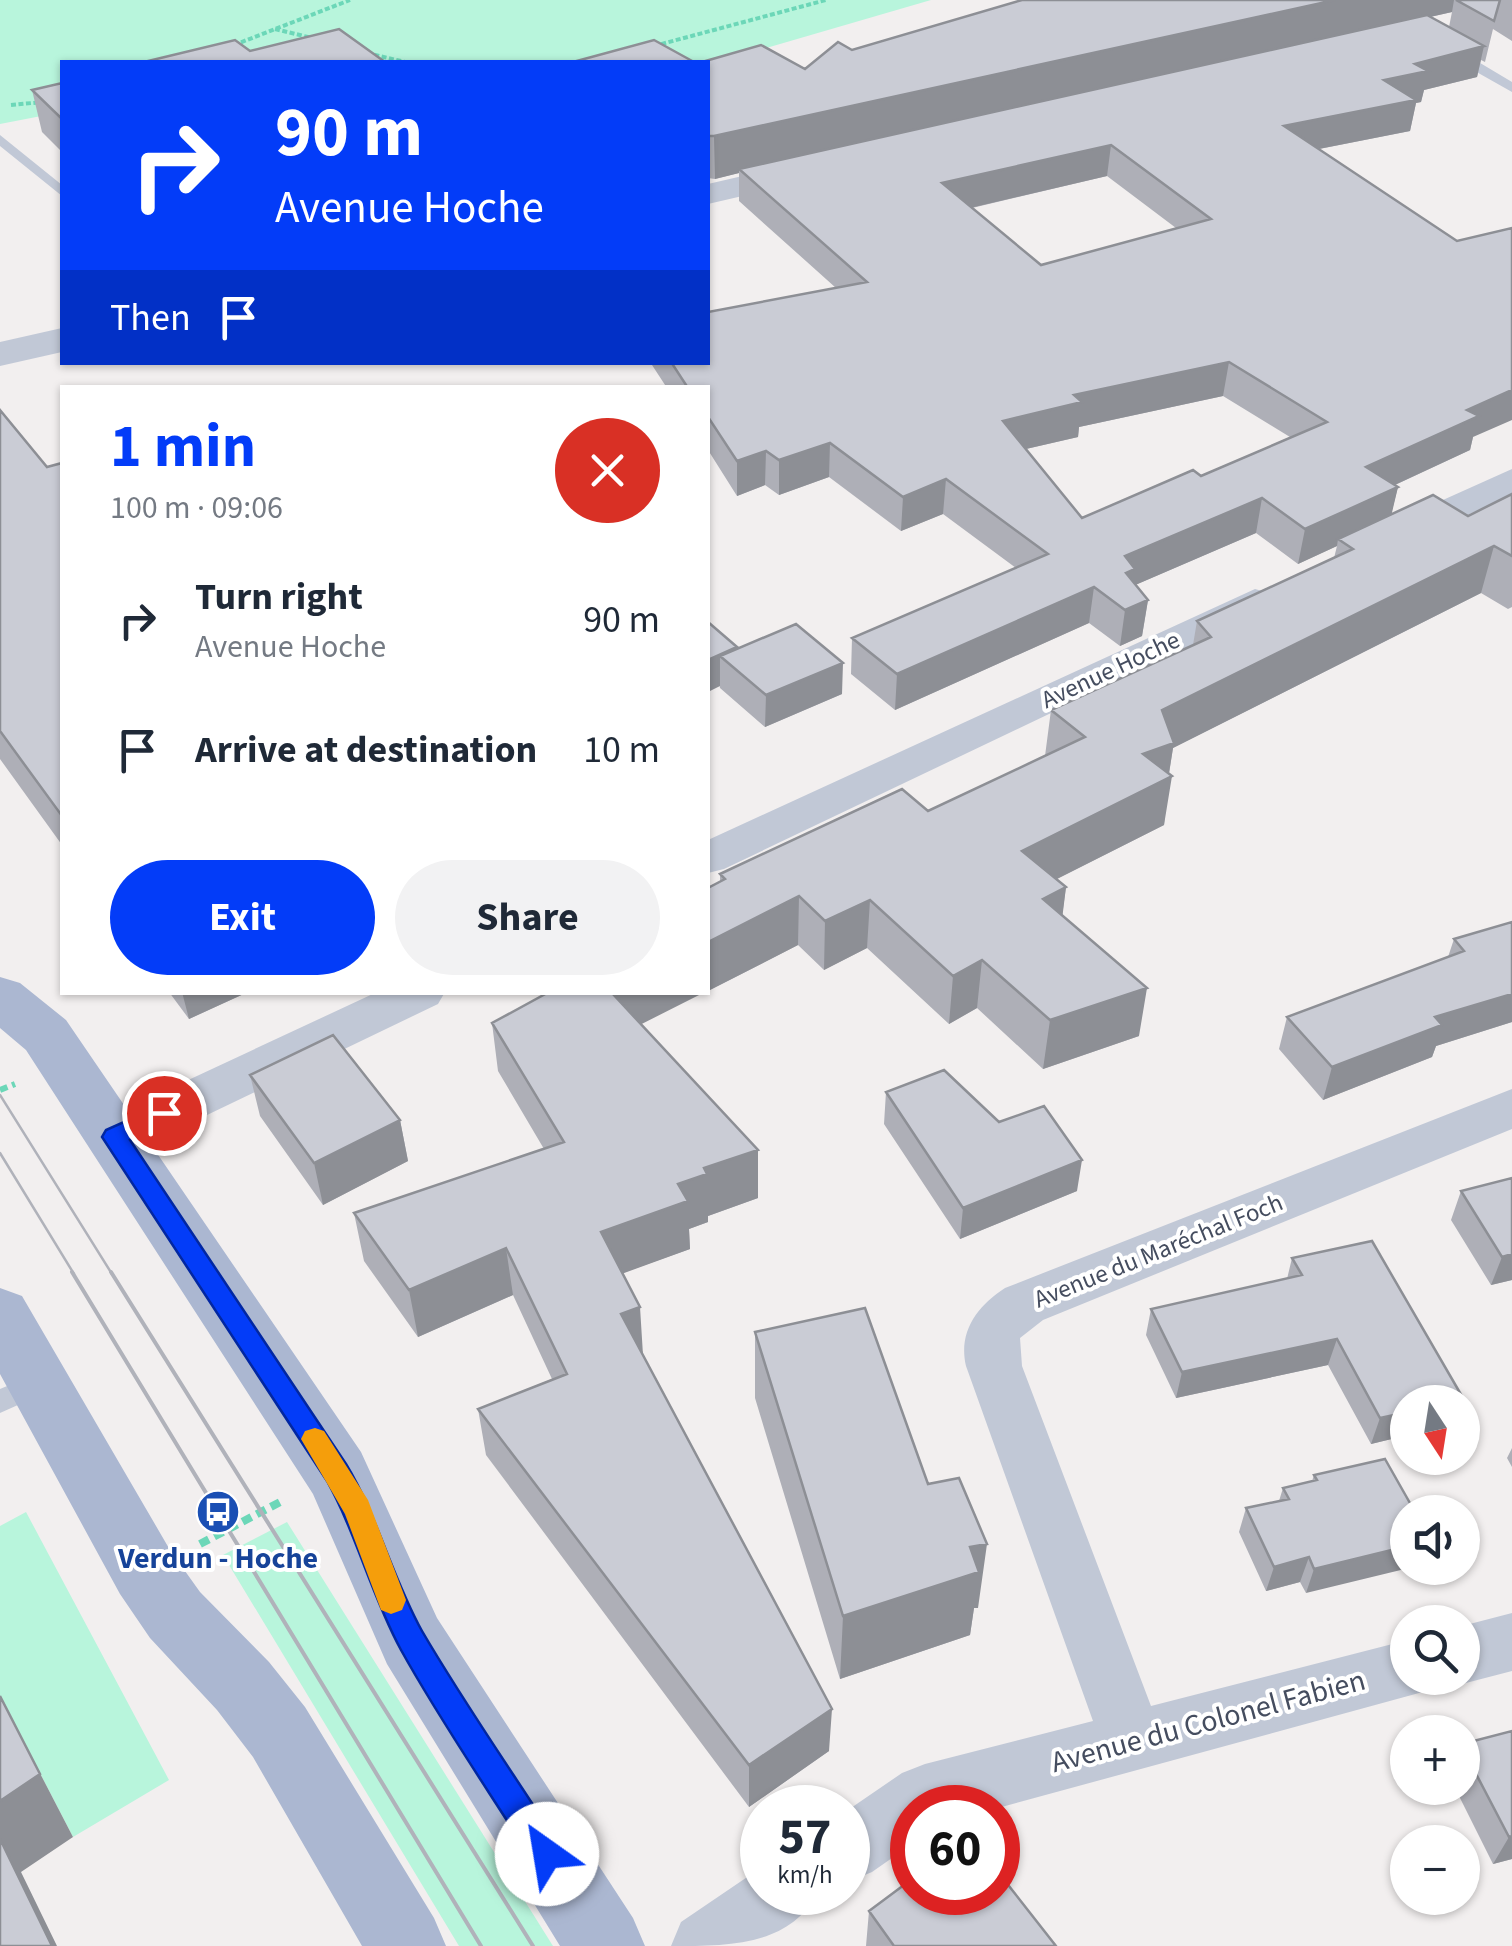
<!DOCTYPE html>
<html lang="en">
<head>
<meta charset="utf-8">
<style>
  body { margin:0; font-family:"Source Sans 3",sans-serif; background:#f2f2f3; color:#1f2937; height:100vh; display:flex; flex-direction:column; font-size:38px; white-space:nowrap }
  * { box-sizing:border-box; margin:0 }
  p { font-size:32px; color:#747a83 }
  .icon { flex:none; width:55px; height:55px; fill:none; stroke:currentColor; stroke-width:2; stroke-linecap:round; stroke-linejoin:round }
  .map { position:relative; flex:1; overflow:hidden }
  .drawer { position:absolute; left:60px; top:385px; width:650px; height:610px; display:flex; flex-direction:column; background:#fff; border-radius:0px; box-shadow:0 2px 8px #0004 }
  .drawer>* { flex:none }
  .guide { position:absolute; left:60px; top:60px; width:650px; height:305px; border-radius:0px; box-shadow:0 2px 8px #0004; background:#033cf8; color:#fff; overflow:hidden }
  .needle { width:65px; rotate:168deg }
  .tools { position:absolute; left:1390px; top:1385px; display:grid; gap:20px }
  .tools a { display:grid; place-items:center; width:90px; height:90px; border-radius:50%; background:#fff; box-shadow:0 2px 8px #0004; font-size:50px }
  .speed { position:absolute; left:740px; top:1785px; display:flex; gap:20px; font-size:50px; font-weight:700; text-align:center }
  .speed>* { display:grid; place-content:center; width:130px; height:130px; border-radius:50%; background:#fff; box-shadow:0 2px 8px #0004; line-height:1 }
  .speed small { font-size:25px; font-weight:400 }
  .speed .limit { border:15px solid #d22; background:#fff; color:#111 }
  .pin { position:absolute; display:grid; place-items:center; width:85px; height:85px; color:#fff; margin:-42px; border:5px solid #fff; border-radius:50%; box-shadow:0 2px 10px #0007 }
  .me { position:absolute; width:110px; margin:-55px; rotate:328deg; stroke-linejoin:round; filter:drop-shadow(0 0 8px #0008) }
  .turn { display:flex; align-items:center; gap:35px; height:210px; padding:0 50px; font-size:45px }
  .turn .icon { width:130px; height:130px; stroke-width:2.5 }
  .turn b { display:block; font-size:70px; line-height:85px }
  .then { display:flex; align-items:center; height:95px; padding:0 50px; background:#0003; gap:20px; font-size:38px }
  .round { display:grid; place-items:center; flex:none; width:105px; height:105px; border-radius:52px; background:#f2f2f3 }
  .summary { display:flex; align-items:center; justify-content:space-between; height:170px; padding:0 50px }
  h1 { font-size:60px; font-weight:700; line-height:75px; color:#033cf8 }
  .cta { display:flex; gap:20px; margin-top:auto; padding:20px 50px }
  .cta a { flex:1; height:115px; border-radius:60px; background:#033cf8; color:#fff; font-size:40px; font-weight:700; line-height:115px; text-align:center }
  .cta a+a { background:#f2f2f3; color:#1f2937 }
  ul { padding:0; list-style:none }
  li { display:flex; align-items:center; gap:30px; height:130px; padding:0 50px }
  li div { flex:1 }
  li b { display:block; font-size:38px }
  li em { font-style:normal }
  .map>svg:first-child { display:block }
</style>
</head>
<body>
<div class="map">
<svg width="1512" height="1946" viewBox="0 0 1512 1946">
  <rect width="100%" height="100%" fill="#f2efef"/>
  <path fill="#b8f5dc" d="M 0,0 L 931,0 L 708,65 L 62,62 L 62,112 L 0,124 Z
    M 26,1512 L 169,1780 L 73,1837 L 0,1696 L 0,1526 Z
    M 287,1522 L 553,1946 L 459,1946 L 223,1555 Z"/>
  <g fill="none" stroke-linecap="round" stroke-linejoin="round">
    <path stroke="#6cd7b8" stroke-width="4" stroke-dasharray="5 2.5" stroke-linecap="butt" d="M 275,29 L 312,38
      M 234,45 L 350,0
      M 654,46 L 826,0
      M 367,53 L 405,62
      M 11,105 L 43,102"/>
    <path stroke="#6cd7b8" stroke-width="6" stroke-dasharray="8 5" stroke-linecap="butt" d="M 0,1090 L 15,1084"/>
    <path stroke="#6cd7b8" stroke-width="8" stroke-dasharray="10 6" stroke-linecap="butt" d="M 200,1544 L 282,1501"/>
    <path fill="#c1c8d6" fill-rule="evenodd" d="M 1450,51 L 1460,51 L 1512,82 L 1512,92 L 1450,57 Z
      M 0,135 L 62,185 L 62,196 L 0,146 Z
      M 38,1373 L 47,1376 L 51,1384 L 47,1392 L 0,1413 L 0,1389 Z"/>
    <path fill="#c1c8d6" fill-rule="evenodd" d="M 1512,469 L 1512,494 L 1411,542 L 1398,545 L 1385,542 L 1379,534 L 1385,526 Z
      M 1255,589 L 1269,593 L 1275,601 L 1269,609 L 724,869 L 708,873 L 708,840 Z
      M 377,992 L 445,992 L 438,1004 L 132,1151 L 114,1156 L 96,1151 L 88,1137 L 96,1123 Z
      M 1512,1089 L 1512,1129 L 1043,1320 L 1020,1338 L 1022,1366 L 1151,1706 L 1408,1640 L 1408,1678 L 1436,1678 L 1430,1690 L 998,1808 L 912,1808 L 912,1844 L 872,1872 L 848,1882 L 848,1810 L 902,1773 L 925,1764 L 1093,1721 L 966,1366 C 958,1332 977,1306 1005,1288 Z
      M 1512,1613 L 1512,1671 L 1462,1684 L 1445,1678 L 1462,1678 L 1462,1626 Z
      M 762,1867 L 762,1892 L 818,1892 C 790,1946 730,1946 671,1946 L 681,1922 Z"/>
    <path fill="#c1c8d6" fill-rule="evenodd" d="M 812,160 L 824,163 L 829,170 L 824,177 L 708,204 L 708,184 Z
      M 62,328 L 62,352 L 0,366 L 0,342 Z"/>
    <path fill="#abb7d1" fill-rule="evenodd" d="M 0,977 L 20,983 L 66,1020 L 361,1452 L 437,1618 L 633,1918 L 645,1946 L 560,1946 L 387,1664 L 313,1494 L 26,1050 L 0,1028 Z
      M 0,1288 L 22,1296 L 170,1550 L 200,1592 L 269,1662 L 305,1707 L 434,1918 L 446,1946 L 362,1946 L 253,1757 L 217,1710 L 150,1638 L 120,1594 L 0,1374 Z"/>
    <path stroke="#b0b2ba" stroke-width="2.5" d="M 0,1095 L 112,1274
      M 0,1153 L 74,1274"/>
    <path stroke="#b0b2ba" stroke-width="4" d="M 72,1272 L 481,1946
      M 111,1272 L 533,1946"/>
  </g>
  <path fill="#aeafb7" fill-rule="evenodd" d="M 1022,0 L 1512,0 L 1512,41 L 1493,29 L 1485,62 L 1481,60 L 1477,77 L 1424,90 L 1421,102 L 1416,103 L 1410,131 L 1319,149 L 1473,437 L 1470,450 L 1395,485 L 1398,487 L 1391,514 L 1468,516 L 1512,494 L 1512,607 L 1508,609 L 1481,593 L 1173,748 L 1169,774 L 1164,825 L 1057,879 L 1066,887 L 1062,916 L 1139,1036 L 1043,1069 L 977,1008 L 949,1024 L 867,948 L 824,970 L 798,945 L 708,991 L 708,888 L 720,881 L 720,874 L 928,811 L 1045,756 L 1051,710 L 1193,645 L 1197,621 L 1334,558 L 1337,546 L 1298,564 L 1256,533 L 1135,585 L 1148,600 L 1142,636 L 1120,646 L 1089,623 L 895,710 L 851,674 L 852,638 L 1016,568 L 943,514 L 901,531 L 829,477 L 779,495 L 765,485 L 737,496 L 708,450 L 708,388 L 667,388 L 652,365 L 652,362 L 708,362 L 836,288 L 739,201 L 739,173 L 715,179 L 708,178 L 708,62 L 805,69 L 852,50 ZM 1452,12 L 1449,27 L 1430,17 ZM 1107,176 L 1176,228 L 1041,265 L 972,208 ZM 1223,396 L 1290,437 L 1201,476 L 1082,518 L 1026,449 L 1078,437 L 1079,427 Z
    M 62,83 L 62,152 L 42,132 L 32,90 Z
    M 0,410 L 47,467 L 62,463 L 62,845 L 0,759 Z
    M 708,622 L 737,647 L 737,649 L 842,694 L 765,727 L 720,688 Z
    M 1512,922 L 1512,1022 L 1436,1046 L 1432,1057 L 1323,1100 L 1279,1049 L 1287,1017 L 1448,957 L 1454,939 Z
    M 169,992 L 248,992 L 189,1019 Z
    M 492,1023 L 641,1025 L 758,1198 L 708,1216 L 708,1222 L 689,1229 L 690,1249 L 622,1273 L 643,1355 L 829,1751 L 749,1807 L 486,1455 L 478,1409 L 552,1379 L 513,1295 L 418,1337 L 364,1261 L 354,1213 L 544,1149 L 498,1071 Z
    M 250,1075 L 400,1120 L 408,1161 L 323,1205 L 260,1116 Z
    M 886,1092 L 999,1122 L 1077,1191 L 960,1239 L 884,1124 Z
    M 1512,1178 L 1512,1280 L 1491,1285 L 1451,1220 L 1461,1191 Z
    M 1292,1258 L 1408,1402 L 1408,1435 L 1371,1444 L 1328,1365 L 1176,1398 L 1146,1335 L 1151,1309 L 1287,1279 Z
    M 755,1332 L 928,1484 L 978,1608 L 974,1608 L 970,1635 L 840,1679 L 755,1398 Z
    M 1512,1448 L 1512,1467 L 1507,1458 Z
    M 1385,1459 L 1306,1593 L 1300,1582 L 1266,1591 L 1239,1532 L 1246,1508 L 1279,1501 L 1283,1488 L 1312,1481 L 1314,1475 Z
    M 1512,1731 L 1512,1859 L 1493,1864 L 1455,1788 L 1462,1788 L 1462,1747 Z
    M 869,1911 L 1056,1946 L 866,1946 Z"/>
  <path fill="#8d8f95" d="M 1335,0 L 1454,0 L 1452,12 L 743,172 L 739,169 L 739,173 L 715,179 L 714,136 Z
    M 1484,46 L 1477,77 L 1424,90 L 1421,102 L 1416,103 L 1410,131 L 1278,157 L 1284,126 L 1384,80 L 1415,64 Z
    M 1111,145 L 1107,176 L 940,215 L 942,183 Z
    M 1229,362 L 1223,396 L 1079,427 L 1078,437 L 1000,455 L 1003,421 L 1074,395 Z
    M 1512,390 L 1512,420 L 1473,437 L 1470,450 L 1358,502 L 1366,467 L 1467,410 Z
    M 830,443 L 829,477 L 779,495 L 779,460 Z
    M 766,451 L 765,485 L 737,496 L 737,461 Z
    M 946,479 L 943,514 L 901,531 L 903,497 Z
    M 1398,487 L 1390,521 L 1338,539 L 1337,546 L 1298,564 L 1305,529 Z
    M 1262,498 L 1256,533 L 1133,586 L 1130,604 L 1121,609 L 1125,556 Z
    M 1494,546 L 1481,593 L 1173,748 L 1168,779 L 1172,776 L 1164,825 L 1017,899 L 1022,851 L 1143,754 L 1162,710 Z
    M 1094,587 L 1089,623 L 895,710 L 897,674 Z
    M 1148,600 L 1142,636 L 1120,646 L 1125,610 Z
    M 737,647 L 737,671 L 720,656 L 720,686 L 708,692 L 708,660 Z
    M 843,663 L 842,694 L 765,727 L 766,695 Z
    M 1066,887 L 1060,936 L 1043,899 Z
    M 799,896 L 798,945 L 708,991 L 708,942 Z
    M 870,900 L 867,948 L 824,970 L 825,921 Z
    M 982,960 L 977,1008 L 949,1024 L 953,976 Z
    M 1147,988 L 1139,1036 L 1043,1069 L 1050,1020 Z
    M 182,992 L 248,992 L 189,1019 Z
    M 609,992 L 705,992 L 612,1039 Z
    M 1512,994 L 1512,1022 L 1436,1046 L 1432,1057 L 1323,1100 L 1332,1067 L 1435,1017 Z
    M 400,1120 L 408,1161 L 323,1205 L 314,1163 Z
    M 758,1150 L 758,1198 L 708,1216 L 708,1222 L 689,1229 L 690,1249 L 605,1280 L 601,1232 L 704,1168 Z
    M 1082,1160 L 1077,1191 L 960,1239 L 963,1208 Z
    M 506,1248 L 513,1295 L 418,1337 L 409,1290 Z
    M 1512,1254 L 1512,1280 L 1491,1285 L 1502,1257 Z
    M 640,1307 L 643,1355 L 621,1314 Z
    M 1337,1339 L 1328,1365 L 1176,1398 L 1182,1372 Z
    M 1408,1412 L 1408,1435 L 1371,1444 L 1380,1418 Z
    M 987,1544 L 978,1608 L 974,1608 L 970,1635 L 840,1679 L 843,1616 L 970,1547 Z
    M 1408,1546 L 1409,1568 L 1306,1593 L 1314,1569 Z
    M 1309,1557 L 1300,1582 L 1266,1591 L 1274,1567 Z
    M 0,1696 L 73,1837 L 21,1872 L 57,1946 L 52,1946 L 0,1839 Z
    M 832,1709 L 829,1751 L 749,1807 L 749,1765 Z
    M 1512,1836 L 1512,1859 L 1493,1864 L 1509,1837 Z"/>
  <path fill="#caccd5" stroke="#8d8f95" stroke-width="2.5" fill-rule="evenodd" d="M 1022,0 L 1335,0 L 714,136 L 708,136 L 708,62 L 702,62 L 761,45 L 805,69 L 838,42 L 852,50 Z
    M 1456,0 L 1500,0 L 1494,21 Z
    M 1427,15 L 1484,46 L 1415,64 L 1428,71 L 1384,80 L 1416,100 L 1284,126 L 1457,241 L 1512,228 L 1512,390 L 1467,410 L 1479,416 L 1366,467 L 1398,487 L 1305,529 L 1262,498 L 1125,556 L 1135,569 L 1126,573 L 1148,600 L 1125,610 L 1094,587 L 897,674 L 852,638 L 1048,554 L 946,479 L 903,497 L 830,443 L 779,460 L 766,451 L 737,461 L 708,417 L 708,388 L 688,388 L 671,362 L 708,362 L 708,312 L 867,282 L 739,169 ZM 1111,145 L 1211,219 L 1041,265 L 942,183 ZM 1229,362 L 1327,422 L 1201,476 L 1193,470 L 1082,518 L 1003,421 L 1082,402 L 1074,395 Z
    M 339,29 L 385,62 L 144,62 L 235,40 L 250,51 Z
    M 654,40 L 694,62 L 573,62 Z
    M 62,83 L 62,119 L 32,90 Z
    M 0,410 L 47,467 L 62,463 L 62,816 L 0,731 Z
    M 1512,494 L 1512,556 L 1494,546 L 1162,710 L 1174,743 L 1143,754 L 1172,776 L 1022,851 L 1066,887 L 1043,899 L 1147,988 L 1050,1020 L 982,960 L 953,976 L 870,900 L 825,921 L 799,896 L 708,942 L 708,888 L 725,879 L 720,874 L 902,789 L 928,811 L 1085,737 L 1051,710 L 1211,637 L 1197,621 L 1353,549 L 1338,539 L 1433,495 L 1468,516 Z
    M 708,622 L 737,647 L 708,660 Z
    M 796,624 L 843,663 L 766,695 L 720,656 Z
    M 1512,922 L 1512,994 L 1435,1017 L 1442,1025 L 1332,1067 L 1287,1017 L 1464,951 L 1454,939 Z
    M 549,992 L 611,992 L 758,1150 L 704,1168 L 707,1174 L 678,1184 L 688,1201 L 601,1232 L 640,1307 L 621,1314 L 832,1709 L 749,1765 L 478,1409 L 567,1374 L 506,1248 L 409,1290 L 354,1213 L 564,1142 L 492,1023 Z
    M 333,1035 L 400,1120 L 314,1163 L 250,1075 Z
    M 944,1070 L 999,1122 L 1044,1106 L 1082,1160 L 963,1208 L 886,1092 Z
    M 1512,1178 L 1512,1254 L 1502,1257 L 1461,1191 Z
    M 1372,1241 L 1463,1398 L 1445,1402 L 1408,1402 L 1408,1412 L 1380,1418 L 1337,1339 L 1182,1372 L 1151,1309 L 1302,1275 L 1292,1258 Z
    M 865,1308 L 928,1484 L 959,1478 L 987,1544 L 970,1547 L 979,1572 L 843,1616 L 755,1332 Z
    M 1385,1459 L 1415,1512 L 1408,1512 L 1408,1546 L 1314,1569 L 1309,1557 L 1274,1567 L 1246,1508 L 1289,1499 L 1283,1488 L 1317,1480 L 1314,1475 Z
    M 0,1696 L 40,1774 L 0,1801 Z
    M 1512,1731 L 1512,1836 L 1509,1837 L 1462,1747 L 1462,1744 Z
    M 0,1839 L 52,1946 L 0,1946 Z
    M 998,1872 L 1056,1946 L 894,1946 L 869,1911 L 912,1879 L 912,1892 L 998,1892 Z"/>
  <path fill="#033cf8" stroke="#0227a1" stroke-width="2.5" d="M 164,1104 L 173,1107 L 177,1113 L 173,1119 L 130,1140 L 346,1464 C 378,1517 392,1577 422,1631 C 464,1703 513,1773 558,1843 L 563,1854 L 558,1866 L 547,1870 L 536,1866 C 491,1794 442,1724 401,1650 C 371,1595 357,1535 327,1481 L 102,1137 L 106,1130 Z"/>
  <path fill="#f59e0b" d="M 315,1428 L 324,1431 L 368,1500 L 406,1600 L 402,1610 L 391,1614 L 381,1610 L 345,1514 L 301,1439 L 305,1431 Z"/>
  <defs>
    <g id="bus-disc" transform="scale(2.25)"><circle r="9.5" fill="#1a4fb4" stroke="#fff"/><path d="M-5-6H5V4H4V6H2V4H-2V6H-4V4H-5ZM-3.5-4V0h7V-4ZM-3.5 1.2v1.5H-2V1.2ZM2 1.2v1.5H3.5V1.2Z" fill="#fff"/></g>
  </defs>
  <g fill-rule="evenodd">
    <use href="#bus-disc" x="218" y="1512"/>
  </g>
  <g text-anchor="middle" stroke-width="8" stroke-linejoin="round" paint-order="stroke">
    <g font-size="25" fill="#454d5f" stroke="#fff">
      <text transform="translate(1110 669) rotate(-25)" y="9">Avenue Hoche</text>
      <text transform="translate(1158 1250) rotate(-22)" y="9">Avenue du Maréchal Foch</text>
    </g>
    <g font-size="30" font-weight="bold" fill="#164399" stroke="#fff">
      <text x="218" y="1568">Verdun - Hoche</text>
    </g>
    <g font-size="30" fill="#454d5f" stroke="#fff">
      <text transform="translate(1208 1721) rotate(-15)" y="10">Avenue du Colonel Fabien</text>
    </g>
  </g>
</svg>
<div class="tools">
<a><svg class="needle" viewBox="-14 -14 28 28"><path d="M0-13l5 13h-10z" fill="#e53935"/><path d="M0 13l5-13h-10z" fill="#747a83"/></svg></a>
<a><svg class="icon" aria-label="sound" viewBox="0 0 24 24"><path d="M4 9h4l5-4v14l-5-4H4zM17 9q2 3 0 6"/></svg></a>
<a><svg class="icon" aria-label="search" viewBox="0 0 24 24"><circle cx="10" cy="10" r="6"/><path d="M15 15l6 6"/></svg></a>
<a>+</a>
<a>−</a>
</div>
<div class="speed"><div>57<small>km/h</small></div><div class="limit">60</div></div>
<div class="pin" style="left:164px;top:1113px;background:#d93025"><svg class="icon" aria-label="arrive" viewBox="0 0 24 24"><path d="M6 21V4h12l-3 4 3 4H6"/></svg></div>
<svg class="me" style="left:547px;top:1854px" viewBox="-20 -20 40 40"><circle r="19" fill="#fff"/><path d="M0-13L10 11 0 6-10 11z" fill="#033cf8"/></svg>
<div class="guide">
<div class="turn"><svg class="icon" aria-label="right" viewBox="0 0 24 24"><path d="M7 20v-9h11M14 6l5 5-5 5"/></svg><div><b>90 m</b>Avenue Hoche</div></div>
<div class="then">Then<svg class="icon" aria-label="arrive" viewBox="0 0 24 24"><path d="M6 21V4h12l-3 4 3 4H6"/></svg></div>
</div>
<section class="drawer">
<div class="summary"><div><h1>1 min</h1><p>100 m · 09:06</p></div><a class="round" style="background:#d93025;color:#fff"><svg class="icon" aria-label="close" viewBox="0 0 24 24"><path d="M6 6l12 12M18 6L6 18"/></svg></a></div>
<ul>
<li><svg class="icon" aria-label="right" viewBox="0 0 24 24"><path d="M7 20v-9h11M14 6l5 5-5 5"/></svg><div><b>Turn right</b><p>Avenue Hoche</p></div><em>90 m</em></li>
<li><svg class="icon" aria-label="arrive" viewBox="0 0 24 24"><path d="M6 21V4h12l-3 4 3 4H6"/></svg><div><b>Arrive at destination</b></div><em>10 m</em></li>
</ul>
<div class="cta"><a>Exit</a><a>Share</a></div>
</section>
</div>
</body>
</html>
